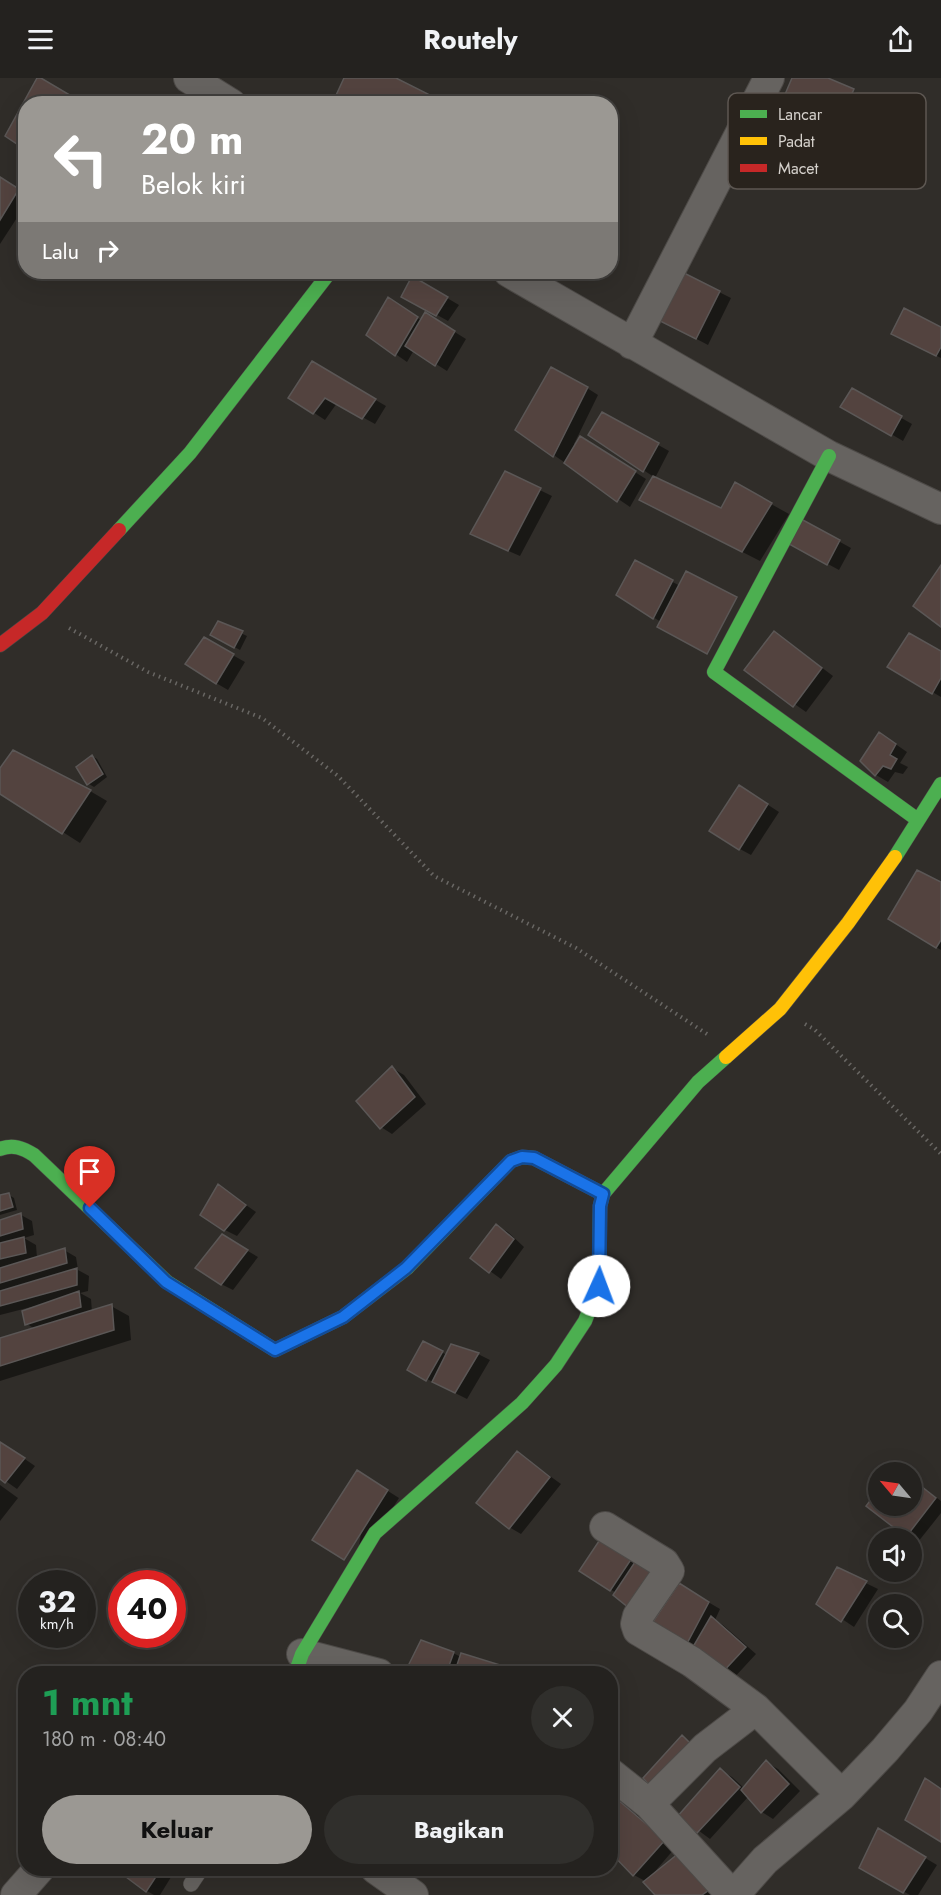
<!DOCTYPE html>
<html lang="id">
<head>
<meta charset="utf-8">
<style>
  body { margin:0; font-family:Jost,sans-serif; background:#302f2c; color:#f1f3f6; height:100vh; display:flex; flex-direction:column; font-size:22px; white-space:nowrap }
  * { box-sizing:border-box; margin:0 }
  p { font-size:20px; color:#a3a4a4 }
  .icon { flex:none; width:33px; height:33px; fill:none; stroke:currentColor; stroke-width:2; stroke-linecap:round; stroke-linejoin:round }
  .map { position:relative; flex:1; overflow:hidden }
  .sheet { position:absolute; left:18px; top:1588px; width:600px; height:210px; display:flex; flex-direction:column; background:#24221f; border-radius:24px; box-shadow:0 6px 24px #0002,0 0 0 2px #413f3d }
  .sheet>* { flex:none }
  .banner { position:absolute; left:18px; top:18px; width:600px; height:183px; border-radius:24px; box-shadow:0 6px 24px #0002,0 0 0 2px #413f3d; background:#9b9893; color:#fff; overflow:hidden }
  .needle { width:39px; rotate:299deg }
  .buttons { position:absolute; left:868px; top:1384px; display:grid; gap:12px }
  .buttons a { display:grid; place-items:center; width:54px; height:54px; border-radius:50%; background:#24221f; box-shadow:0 6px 24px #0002,0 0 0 2px #413f3d; font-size:30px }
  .speed { position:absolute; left:18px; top:1492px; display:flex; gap:12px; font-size:30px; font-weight:700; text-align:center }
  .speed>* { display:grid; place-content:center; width:78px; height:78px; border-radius:50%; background:#24221f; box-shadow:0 6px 24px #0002,0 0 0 2px #413f3d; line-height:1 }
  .speed small { font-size:15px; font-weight:400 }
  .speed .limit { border:9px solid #d22; background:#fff; color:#111 }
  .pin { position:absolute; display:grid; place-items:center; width:51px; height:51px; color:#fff; margin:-62px -26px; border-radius:50% 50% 50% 0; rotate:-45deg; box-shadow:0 0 6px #0007 }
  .pin .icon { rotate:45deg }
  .me { position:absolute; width:66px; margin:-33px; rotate:2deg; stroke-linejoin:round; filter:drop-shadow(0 0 4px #0008) }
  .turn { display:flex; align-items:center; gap:21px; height:126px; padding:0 24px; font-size:27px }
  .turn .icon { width:78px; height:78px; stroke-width:2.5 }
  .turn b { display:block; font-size:42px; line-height:51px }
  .then { display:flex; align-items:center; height:57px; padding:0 24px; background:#0003; gap:12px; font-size:22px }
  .round { display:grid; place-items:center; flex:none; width:63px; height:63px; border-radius:32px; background:#302f2c }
  .head { display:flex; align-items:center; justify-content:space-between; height:102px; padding:0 24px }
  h1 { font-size:36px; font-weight:700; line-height:45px; color:#1e9e55 }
  .cta { display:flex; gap:12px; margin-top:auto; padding:12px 24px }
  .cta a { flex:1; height:69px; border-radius:36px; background:#9b9893; color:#111; font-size:24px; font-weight:700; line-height:69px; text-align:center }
  .cta a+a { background:#302f2c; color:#f1f3f6 }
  header { display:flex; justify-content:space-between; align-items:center; height:78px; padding:0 24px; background:#24221f; font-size:27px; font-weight:700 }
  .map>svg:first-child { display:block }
</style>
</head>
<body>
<header><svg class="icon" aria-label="menu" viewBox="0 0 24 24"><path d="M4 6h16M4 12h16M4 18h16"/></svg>Routely<svg class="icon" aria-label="share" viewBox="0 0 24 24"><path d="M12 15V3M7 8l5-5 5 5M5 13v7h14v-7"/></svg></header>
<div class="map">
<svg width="941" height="1817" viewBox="0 0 941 1817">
  <rect width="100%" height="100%" fill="#302d29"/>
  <path fill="#0007" d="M 346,0 L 392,0 L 443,26 L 334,26 Z
    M 794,0 L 825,0 L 871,22 L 848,74 L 793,51 L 776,41 Z
    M 0,100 L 26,117 L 26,126 L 0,166 Z
    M 413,200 L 459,227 L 448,243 L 403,218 Z
    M 719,214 L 731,220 L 708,267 L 672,248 Z
    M 400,228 L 422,243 L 437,243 L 466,261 L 447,293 L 414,272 L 407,284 L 368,257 Z
    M 941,250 L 941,280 L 905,262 Z
    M 312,285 L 386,328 L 375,346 L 337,325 L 325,342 L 290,319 Z
    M 587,310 L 598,317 L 574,366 L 592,367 L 646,401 L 630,429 L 517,352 Z
    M 852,312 L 912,346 L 903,363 L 843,328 Z
    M 603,336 L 669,373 L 655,400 L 722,432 L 735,406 L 789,436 L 760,483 L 641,422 L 654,399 L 590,357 Z
    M 505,395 L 552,418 L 520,478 L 484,462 Z
    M 802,443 L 851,470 L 839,492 L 802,472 Z
    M 636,484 L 680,508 L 661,544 L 618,517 Z
    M 219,545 L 247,558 L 240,572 L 212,557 Z
    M 204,561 L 245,584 L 228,612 L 216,605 Z
    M 785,562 L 833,598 L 806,634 L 746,592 Z
    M 941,575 L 941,619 L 889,589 Z
    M 891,663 L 907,674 L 900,685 L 908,689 L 903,696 L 895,694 L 888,704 L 876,697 Z
    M 92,678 L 97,681 L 107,699 L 94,709 L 89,706 Z
    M 0,692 L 90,713 L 107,723 L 80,765 L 0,714 Z
    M 751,716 L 779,734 L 751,777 L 740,771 Z
    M 941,806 L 941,872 L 890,841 Z
    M 392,990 L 404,997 L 426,1026 L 392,1056 L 381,1049 Z
    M 219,1108 L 256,1134 L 237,1158 L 225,1152 Z
    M 9,1117 L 14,1120 L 17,1132 L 0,1137 L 0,1119 Z
    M 21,1137 L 32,1143 L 34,1157 L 24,1160 L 36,1167 L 37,1180 L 64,1172 L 76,1179 L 78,1192 L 89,1198 L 88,1213 L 80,1215 L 91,1221 L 92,1234 L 111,1228 L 129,1238 L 131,1262 L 0,1303 L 0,1262 L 35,1251 L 27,1246 L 35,1230 L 35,1228 L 0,1237 L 0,1144 Z
    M 497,1148 L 508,1154 L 524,1169 L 501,1201 L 472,1180 Z
    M 222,1158 L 258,1179 L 233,1212 L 221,1206 Z
    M 424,1265 L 447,1277 L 478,1276 L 490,1282 L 467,1321 L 409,1292 Z
    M 0,1364 L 35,1388 L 17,1411 L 0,1399 Z
    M 518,1375 L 561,1406 L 521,1456 L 509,1449 Z
    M 896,1391 L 904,1395 L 893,1395 Z
    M 369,1401 L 399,1420 L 356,1488 Z
    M 912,1401 L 941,1423 L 941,1435 L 918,1464 L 868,1427 L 879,1413 L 879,1428 L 912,1428 Z
    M 0,1407 L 18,1420 L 0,1443 Z
    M 604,1459 L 645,1485 L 616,1515 L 581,1492 Z
    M 837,1491 L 878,1511 L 854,1549 L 818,1525 Z
    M 679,1507 L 720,1531 L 715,1542 L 723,1547 L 756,1576 L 732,1602 L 685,1569 Z
    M 453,1575 L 461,1579 L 499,1588 L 511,1596 L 426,1596 L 410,1588 Z
    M 766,1684 L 778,1691 L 800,1713 L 773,1741 L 762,1734 L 748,1719 L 710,1761 L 679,1738 L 720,1692 L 732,1699 L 744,1710 Z
    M 610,1716 L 621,1723 L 675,1770 L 652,1797 L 653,1798 L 679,1777 L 718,1817 L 657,1817 L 645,1803 L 634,1797 L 610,1772 Z
    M 878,1752 L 937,1787 L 918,1817 L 910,1817 L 860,1789 Z
    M 118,1791 L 176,1791 L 160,1817 L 154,1817 L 147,1813 Z"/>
  <path fill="#53433f" stroke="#5b5756" stroke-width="1.5" d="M 37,0 L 41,0 L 85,26 L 26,26 L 26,72 L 5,58 Z
    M 344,0 L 396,0 L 428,16 L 424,26 L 332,26 Z
    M 792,0 L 828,0 L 854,11 L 831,66 L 774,42 Z
    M 0,99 L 19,111 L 0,142 Z
    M 682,194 L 720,213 L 696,261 L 658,242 Z
    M 412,198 L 448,219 L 436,238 L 401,219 Z
    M 388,219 L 418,239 L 395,278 L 366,257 Z
    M 904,230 L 941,249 L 941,269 L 936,278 L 891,256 Z
    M 425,234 L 455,253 L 435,288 L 405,268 Z
    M 312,283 L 376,321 L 362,341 L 325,320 L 313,336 L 288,320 Z
    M 551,289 L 588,309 L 553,379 L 515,352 Z
    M 852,310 L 902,338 L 891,358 L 840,329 Z
    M 602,334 L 659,365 L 643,394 L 588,357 Z
    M 580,358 L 636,393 L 617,424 L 564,385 Z
    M 505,393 L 541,410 L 508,473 L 470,456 Z
    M 653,398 L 721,430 L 735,404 L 772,425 L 742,474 L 639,422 Z
    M 801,441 L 840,462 L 827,487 L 789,466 Z
    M 635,482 L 673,502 L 653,541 L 616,517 Z
    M 941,487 L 941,549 L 913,528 Z
    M 686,493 L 737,519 L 707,576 L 657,549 Z
    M 218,543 L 243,553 L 234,570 L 210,557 Z
    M 774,553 L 822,590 L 793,629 L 744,592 Z
    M 909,555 L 941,573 L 941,600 L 932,616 L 887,589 Z
    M 204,559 L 234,576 L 216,606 L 185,586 Z
    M 879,654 L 896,666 L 890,677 L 897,681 L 891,691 L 883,688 L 875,698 L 860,683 Z
    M 13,672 L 91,712 L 62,756 L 0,716 L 0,690 Z
    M 92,677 L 103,696 L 87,707 L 76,689 Z
    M 739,707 L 768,726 L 739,772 L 709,753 Z
    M 917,792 L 941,804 L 941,862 L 936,870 L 888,841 Z
    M 392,988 L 415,1019 L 380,1051 L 356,1023 Z
    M 218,1106 L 246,1127 L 224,1153 L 200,1137 Z
    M 9,1115 L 13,1129 L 0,1133 L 0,1117 Z
    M 21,1135 L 23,1151 L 0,1158 L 0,1142 Z
    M 496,1146 L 514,1161 L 489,1195 L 470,1180 Z
    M 222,1156 L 248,1172 L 221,1207 L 195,1190 Z
    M 24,1159 L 26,1175 L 0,1181 L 0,1165 Z
    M 65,1170 L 67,1185 L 0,1205 L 0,1190 Z
    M 77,1190 L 77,1207 L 0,1228 L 0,1213 Z
    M 79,1213 L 81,1229 L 25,1247 L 22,1233 Z
    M 112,1226 L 114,1252 L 0,1288 L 0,1260 Z
    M 423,1263 L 443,1273 L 426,1303 L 407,1292 Z
    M 451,1266 L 479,1275 L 455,1315 L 432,1304 Z
    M 0,1364 L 25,1380 L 5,1405 L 0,1401 Z
    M 517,1373 L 550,1399 L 509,1451 L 476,1425 Z
    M 357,1392 L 388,1412 L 344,1482 L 312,1462 Z
    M 912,1401 L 936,1420 L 906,1459 L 866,1428 L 879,1411 L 879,1428 L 912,1428 Z
    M 603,1457 L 634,1477 L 610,1513 L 579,1493 Z
    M 637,1481 L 659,1496 L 635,1535 L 613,1517 Z
    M 837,1489 L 867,1503 L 841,1544 L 816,1526 Z
    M 679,1505 L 709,1524 L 684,1571 L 652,1545 Z
    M 711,1538 L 746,1569 L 720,1597 L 690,1574 Z
    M 421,1562 L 454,1574 L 446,1596 L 427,1596 L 408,1588 Z
    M 461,1575 L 500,1587 L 497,1596 L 454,1596 Z
    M 682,1657 L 697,1672 L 655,1714 L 643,1700 Z
    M 766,1682 L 789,1706 L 761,1735 L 741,1712 Z
    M 720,1690 L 740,1709 L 697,1755 L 677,1739 Z
    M 925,1700 L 941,1711 L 941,1764 L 905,1742 Z
    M 610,1715 L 665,1762 L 633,1798 L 610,1774 Z
    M 878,1750 L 926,1779 L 903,1815 L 859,1790 Z
    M 679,1775 L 709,1812 L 702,1817 L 655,1817 L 643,1804 Z
    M 120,1791 L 161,1791 L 146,1814 L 118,1793 Z"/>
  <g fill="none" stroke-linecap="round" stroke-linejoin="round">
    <g stroke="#4d4a47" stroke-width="16">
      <path id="lane" d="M 191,1806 L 201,1791"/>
    </g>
    <g stroke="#4d4a47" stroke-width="32">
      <path id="street" d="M 189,0 L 231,26
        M 509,194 L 829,378 L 941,431
        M 632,266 L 769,0
        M 605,1449 L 664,1485 L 669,1493 L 638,1538 L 636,1546 L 638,1552 L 692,1584 L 756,1631 L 842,1717
        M 302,1576 L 379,1596
        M 610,1695 L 649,1726 L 732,1817
        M 649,1726 L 705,1670 L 756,1631
        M 376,1791 L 413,1817
        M 16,1817 L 39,1791
        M 734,1817 L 765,1782 L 842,1717 L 885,1672 L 918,1633 L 941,1598"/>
    </g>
    <g stroke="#4d4a47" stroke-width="15">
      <path id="fast" d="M 829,378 L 714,594 L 918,742
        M 119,452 L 190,375 L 330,194
        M 895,779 L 941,706
        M 0,1071 C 13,1066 23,1070 34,1077 L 167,1204 L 275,1272 L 343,1239 L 407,1190 L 511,1083 L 522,1079 L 534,1080 L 603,1116
        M 295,1596 L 302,1576 L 375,1455 L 522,1325 L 556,1287 L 585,1243 L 599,1207 L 600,1128 L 603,1116 L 698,1004 L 726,979"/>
    </g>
    <g stroke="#4d4a47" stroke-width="15">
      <path id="slow" d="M 726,979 L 780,931 L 848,845 L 895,779"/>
    </g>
    <g stroke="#4d4a47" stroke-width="15">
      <path id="jam" d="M 0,567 L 42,535 L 119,452"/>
    </g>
    <path stroke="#696764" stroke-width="4" stroke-dasharray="1.5 4.5" stroke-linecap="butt" d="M 69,550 L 148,594 L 262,640 L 338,698 L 434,798 L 576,870 L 707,956
      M 805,946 L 814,951 L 941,1076"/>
    <use href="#lane" stroke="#666360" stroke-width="15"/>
    <use href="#street" stroke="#666360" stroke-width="30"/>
    <use href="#fast" stroke="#4caf50" stroke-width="14"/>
    <use href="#slow" stroke="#ffc107" stroke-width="14"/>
    <use href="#jam" stroke="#c62828" stroke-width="14"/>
  </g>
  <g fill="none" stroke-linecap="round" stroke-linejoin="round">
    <g stroke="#114b97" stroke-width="15">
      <path id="route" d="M 90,1130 L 166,1204 L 275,1272 L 343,1239 L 406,1190 L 511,1083 L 522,1079 L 534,1080 L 603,1116 L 600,1128 L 599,1208"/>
    </g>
    <use href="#route" stroke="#1a73e8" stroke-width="10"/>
  </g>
  <rect x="728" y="15" width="198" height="96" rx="9" fill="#29231d" stroke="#5d5752" stroke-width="1.5"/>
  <rect x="740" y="32" width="27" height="8" fill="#4caf50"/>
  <rect x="740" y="59" width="27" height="8" fill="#ffc107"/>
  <rect x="740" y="86" width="27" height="8" fill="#c62828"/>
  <g font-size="16" fill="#d5d1cc">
    <text x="778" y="42">Lancar</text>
    <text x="778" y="69">Padat</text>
    <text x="778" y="96">Macet</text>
  </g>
</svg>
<div class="buttons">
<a><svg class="needle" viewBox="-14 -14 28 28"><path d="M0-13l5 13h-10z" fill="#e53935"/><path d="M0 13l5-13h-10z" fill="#a3a4a4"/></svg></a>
<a><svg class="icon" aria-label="sound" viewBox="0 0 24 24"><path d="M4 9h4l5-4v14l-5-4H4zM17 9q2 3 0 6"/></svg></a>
<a><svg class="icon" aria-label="search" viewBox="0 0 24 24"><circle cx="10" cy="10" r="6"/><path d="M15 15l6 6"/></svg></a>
</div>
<div class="speed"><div>32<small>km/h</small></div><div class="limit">40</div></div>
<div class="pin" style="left:90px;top:1130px;background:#d93025"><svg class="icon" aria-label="arrive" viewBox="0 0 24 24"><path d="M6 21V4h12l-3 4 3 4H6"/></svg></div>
<svg class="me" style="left:599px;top:1208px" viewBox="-20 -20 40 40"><circle r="19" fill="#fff"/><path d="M0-13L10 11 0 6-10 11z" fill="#1a73e8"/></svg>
<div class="banner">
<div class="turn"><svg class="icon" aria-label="left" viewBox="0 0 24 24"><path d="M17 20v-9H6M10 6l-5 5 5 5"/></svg><div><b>20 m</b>Belok kiri</div></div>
<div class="then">Lalu<svg class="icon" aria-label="right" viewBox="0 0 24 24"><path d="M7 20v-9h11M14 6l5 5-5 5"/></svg></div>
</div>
<section class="sheet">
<div class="head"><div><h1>1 mnt</h1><p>180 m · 08:40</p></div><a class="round"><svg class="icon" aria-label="close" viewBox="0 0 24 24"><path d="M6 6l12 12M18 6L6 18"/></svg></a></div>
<div class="cta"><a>Keluar</a><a>Bagikan</a></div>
</section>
</div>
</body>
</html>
